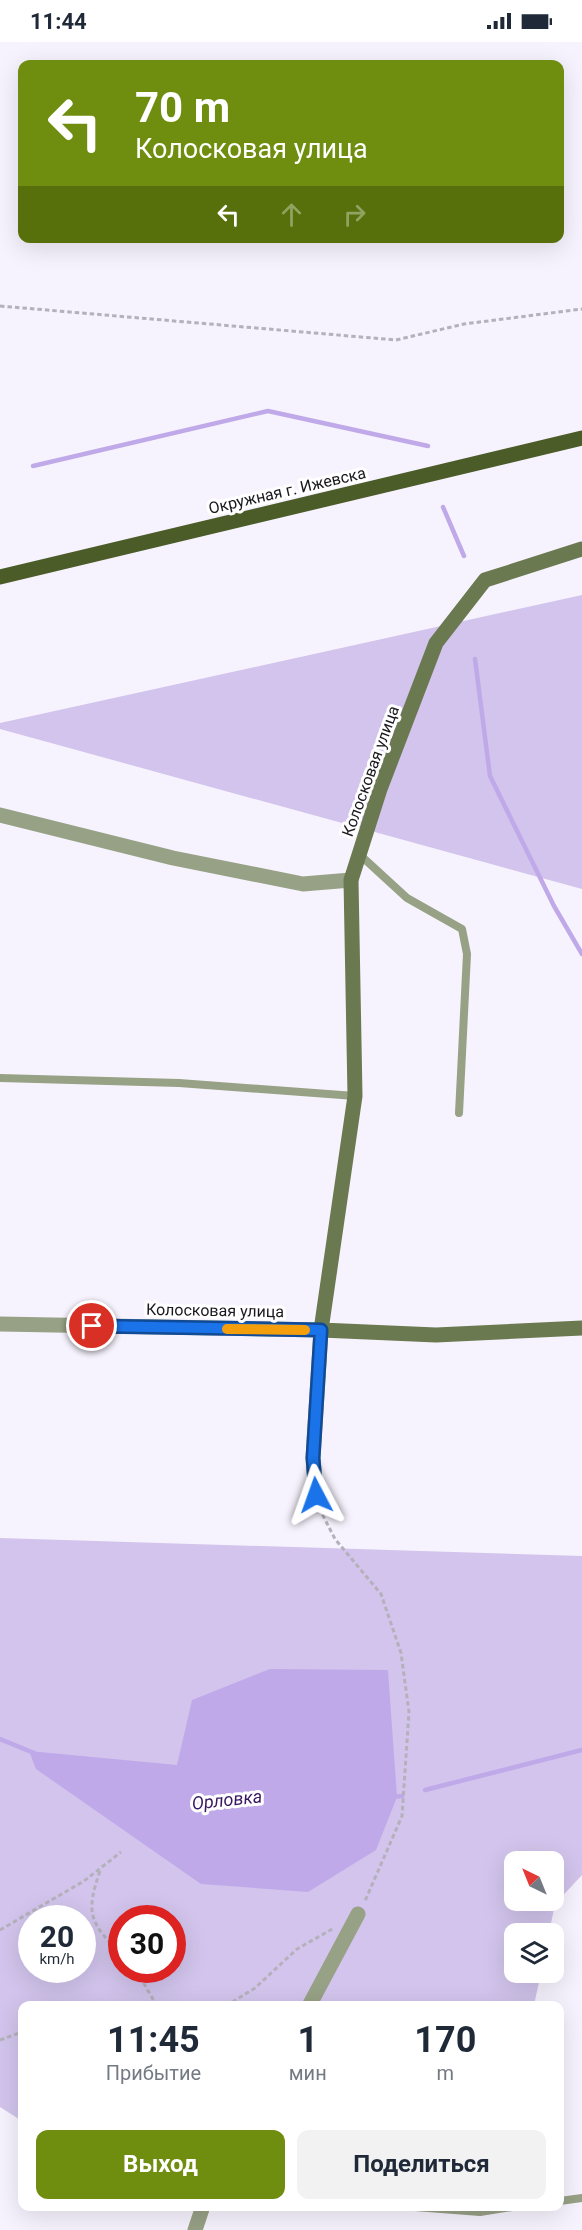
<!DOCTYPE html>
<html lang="ru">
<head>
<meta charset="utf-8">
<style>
  body { margin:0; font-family:Roboto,sans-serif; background:#f2f2f3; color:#1f2937; height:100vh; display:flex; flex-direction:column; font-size:22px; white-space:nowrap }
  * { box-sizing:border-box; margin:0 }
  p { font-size:20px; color:#747a83 }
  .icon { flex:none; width:33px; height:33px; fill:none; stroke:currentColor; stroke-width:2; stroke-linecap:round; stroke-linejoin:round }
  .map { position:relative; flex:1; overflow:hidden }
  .side { position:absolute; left:18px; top:1959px; width:546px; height:210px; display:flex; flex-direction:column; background:#fff; border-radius:12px; box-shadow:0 6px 24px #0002 }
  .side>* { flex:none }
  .top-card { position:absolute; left:18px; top:18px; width:546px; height:183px; border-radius:12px; box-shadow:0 6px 24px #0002; background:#6f8d0e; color:#fff; overflow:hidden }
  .needle { width:39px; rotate:317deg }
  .controls { position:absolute; left:504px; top:1809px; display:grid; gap:12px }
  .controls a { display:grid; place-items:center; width:60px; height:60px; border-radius:12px; background:#fff; box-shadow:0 6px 24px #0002; font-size:30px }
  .speed { position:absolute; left:18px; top:1863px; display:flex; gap:12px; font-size:30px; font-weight:700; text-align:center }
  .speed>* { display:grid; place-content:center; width:78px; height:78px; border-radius:50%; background:#fff; box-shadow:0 6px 24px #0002; line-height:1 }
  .speed small { font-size:15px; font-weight:400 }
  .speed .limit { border:9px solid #d22; background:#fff; color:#111 }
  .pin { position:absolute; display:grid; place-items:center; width:51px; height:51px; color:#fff; margin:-26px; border:3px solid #fff; border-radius:50%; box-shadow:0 2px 6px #0007 }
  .me { position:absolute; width:66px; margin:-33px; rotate:356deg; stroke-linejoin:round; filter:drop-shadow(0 0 4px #0008) }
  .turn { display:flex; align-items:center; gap:21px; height:126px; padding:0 18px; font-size:27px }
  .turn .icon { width:78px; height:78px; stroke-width:2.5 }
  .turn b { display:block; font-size:42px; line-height:51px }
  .lanes { display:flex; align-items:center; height:57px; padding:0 18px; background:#0003; justify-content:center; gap:30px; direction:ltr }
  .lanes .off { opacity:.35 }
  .eta { display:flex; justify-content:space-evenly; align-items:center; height:102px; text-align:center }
  .eta b { font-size:36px; font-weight:700; line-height:42px }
  .button { display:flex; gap:12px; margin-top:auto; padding:12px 18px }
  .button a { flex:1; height:69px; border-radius:12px; background:#6f8d0e; color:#fff; font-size:24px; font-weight:700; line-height:69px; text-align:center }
  .button a+a { background:#f2f2f3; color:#1f2937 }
  .status { display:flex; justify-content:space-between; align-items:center; height:42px; padding:0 30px; background:#fff; direction:ltr }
  .status svg { height:16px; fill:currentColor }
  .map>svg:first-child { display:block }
</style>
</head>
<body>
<div class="status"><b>11:44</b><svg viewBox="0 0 49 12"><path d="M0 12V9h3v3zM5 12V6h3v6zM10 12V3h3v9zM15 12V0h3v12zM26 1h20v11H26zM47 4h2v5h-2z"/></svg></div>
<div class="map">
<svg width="582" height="2188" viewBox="0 0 582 2188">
  <rect width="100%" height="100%" fill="#f7f3fe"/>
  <path fill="#d2c4ec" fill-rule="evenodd" d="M 582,553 L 582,847 L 0,687 L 0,681 Z
    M 0,1496 L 582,1514 L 582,1833 L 555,1862 L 549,1891 L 514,1892 L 514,1930 L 541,1931 L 534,1963 L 22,1964 L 22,2079 L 0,2065 ZM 514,1820 L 554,1820 L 554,1858 L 514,1858 ZM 32,1876 L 82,1876 L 82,1928 L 32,1928 ZM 122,1876 L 172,1876 L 172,1928 L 122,1928 Z"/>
  <path fill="#c0a9e8" d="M 270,1627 L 388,1628 L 397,1755 L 376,1808 L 308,1850 L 201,1842 L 36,1727 L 29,1709 L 177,1723 L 192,1658 Z"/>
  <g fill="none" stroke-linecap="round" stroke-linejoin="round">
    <path stroke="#c0a9e8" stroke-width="4.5" d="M 33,424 L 268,369 L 428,404
      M 443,465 L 464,514
      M 475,617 L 490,734 L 554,864 L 582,912
      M 0,1697 L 34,1711
      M 425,1748 L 582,1708
      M 393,1755 L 402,1754"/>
    <path stroke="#b4b1bb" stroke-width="3" stroke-dasharray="4.5 3" stroke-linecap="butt" d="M 0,264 L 396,298 L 464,282 L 582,267
      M 319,1466 L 335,1497 L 381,1552 L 401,1611 L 409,1670 L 402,1774 L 365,1859
      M 100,1829 C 85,1872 90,1881 122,1913
      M 0,1888 L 84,1839 L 121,1810
      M 136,1928 L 157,1964
      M 226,1964 L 255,1946 L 297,1907 L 334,1886
      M 0,1998 L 22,1990"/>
    <path stroke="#97a185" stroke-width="8" d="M 359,812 L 407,856 L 462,887 L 467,912 L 459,1071
      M 0,1036 L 179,1041 L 355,1054
      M 560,2159 L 582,2156
      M 402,2164 L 480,2170 L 518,2164"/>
    <path stroke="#97a185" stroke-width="15" d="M 0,773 L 173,816 L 303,842 L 351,838
      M 0,1282 L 321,1288 L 313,1416 L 316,1453
      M 309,1964 L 358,1872
      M 195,2188 L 203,2164"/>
    <path stroke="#6b7950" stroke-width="15" d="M 582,507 L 485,538 L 436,601 L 380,747 L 351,838 L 355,1054 L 321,1288 L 436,1293 L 582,1286"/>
    <path stroke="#4c5c28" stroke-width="15" d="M 0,535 L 582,396"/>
  </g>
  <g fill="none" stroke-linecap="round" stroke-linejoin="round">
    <g stroke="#114b97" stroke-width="15">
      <path id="route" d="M 92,1284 L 321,1288 L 313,1416 L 316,1453"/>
    </g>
    <use href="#route" stroke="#1a73e8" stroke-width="10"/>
    <path stroke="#f59e0b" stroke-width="10" d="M 227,1287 L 305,1288"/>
  </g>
  <g text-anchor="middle" stroke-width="6" stroke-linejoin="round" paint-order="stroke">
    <g font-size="16" fill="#1a181e" stroke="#fff">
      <text transform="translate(287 448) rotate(-13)" y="6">Окружная г. Ижевска</text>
      <text transform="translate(370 729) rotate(-70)" y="6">Колосковая улица</text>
      <text transform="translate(215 1268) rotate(1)" y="6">Колосковая улица</text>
    </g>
    <g font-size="18" font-style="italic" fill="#3a1861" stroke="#fff">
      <text transform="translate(227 1758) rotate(-6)" y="6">Орловка</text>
    </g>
  </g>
</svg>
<div class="controls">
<a><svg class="needle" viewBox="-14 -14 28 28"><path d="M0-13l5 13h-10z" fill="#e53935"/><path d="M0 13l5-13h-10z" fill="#747a83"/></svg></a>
<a><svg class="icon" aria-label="layers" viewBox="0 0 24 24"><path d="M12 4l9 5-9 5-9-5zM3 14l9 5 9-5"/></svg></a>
</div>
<div class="speed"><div>20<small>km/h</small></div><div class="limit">30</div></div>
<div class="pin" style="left:92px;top:1284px;background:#d93025"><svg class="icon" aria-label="arrive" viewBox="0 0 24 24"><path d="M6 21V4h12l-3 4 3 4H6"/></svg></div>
<svg class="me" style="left:316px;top:1453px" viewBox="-20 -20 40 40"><path d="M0-17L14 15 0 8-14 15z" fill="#1a73e8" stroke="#fff" stroke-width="4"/></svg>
<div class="top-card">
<div class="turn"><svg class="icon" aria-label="left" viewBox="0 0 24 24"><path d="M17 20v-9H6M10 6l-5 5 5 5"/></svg><div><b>70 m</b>Колосковая улица</div></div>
<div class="lanes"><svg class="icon" aria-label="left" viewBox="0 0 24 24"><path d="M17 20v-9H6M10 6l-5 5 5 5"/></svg><svg class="icon off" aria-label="ahead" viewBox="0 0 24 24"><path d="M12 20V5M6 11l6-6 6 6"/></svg><svg class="icon off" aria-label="right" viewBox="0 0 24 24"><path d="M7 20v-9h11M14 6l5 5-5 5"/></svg></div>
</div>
<section class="side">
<div class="eta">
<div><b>11:45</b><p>Прибытие</p></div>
<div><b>1</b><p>мин</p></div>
<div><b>170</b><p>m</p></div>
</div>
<div class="button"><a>Выход</a><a>Поделиться</a></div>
</section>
</div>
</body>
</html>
